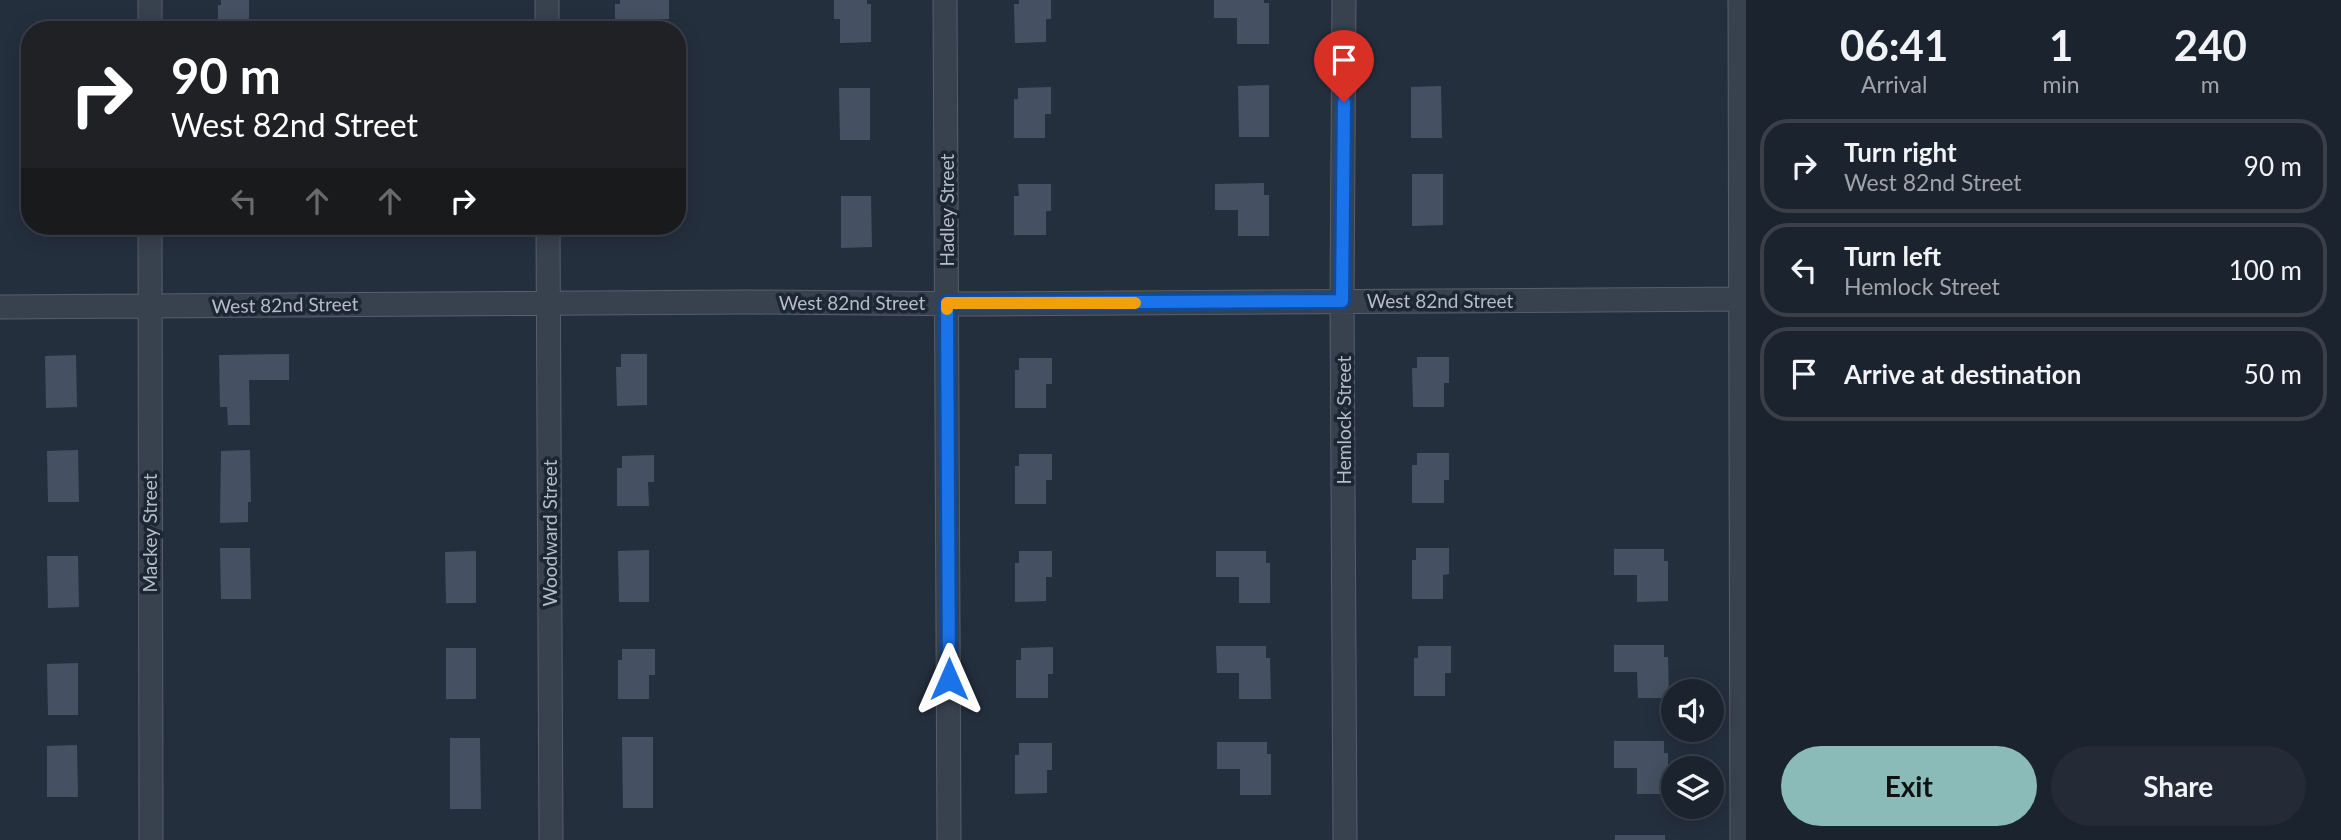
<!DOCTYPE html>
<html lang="en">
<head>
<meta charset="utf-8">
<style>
  body { margin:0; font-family:Lato,sans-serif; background:#242b36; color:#f1f3f6; height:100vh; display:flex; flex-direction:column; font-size:26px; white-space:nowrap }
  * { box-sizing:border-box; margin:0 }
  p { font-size:23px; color:#a0a4aa }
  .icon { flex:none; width:38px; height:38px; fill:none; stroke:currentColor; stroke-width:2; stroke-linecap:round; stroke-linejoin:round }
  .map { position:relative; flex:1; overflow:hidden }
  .details { display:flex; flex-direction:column; background:#1b232e; width:595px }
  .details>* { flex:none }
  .hud { position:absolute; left:21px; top:21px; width:665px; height:214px; border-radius:28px; box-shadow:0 4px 18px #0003,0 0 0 2px #39404a; background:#202124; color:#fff; overflow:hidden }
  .buttons { position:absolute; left:1661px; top:679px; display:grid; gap:14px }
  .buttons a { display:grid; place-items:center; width:63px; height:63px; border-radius:50%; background:#1b232e; box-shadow:0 4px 18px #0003,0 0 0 2px #39404a; font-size:35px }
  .pin { position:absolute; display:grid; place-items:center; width:60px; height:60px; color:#fff; margin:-72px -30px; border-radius:50% 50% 50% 0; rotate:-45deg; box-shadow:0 0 7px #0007 }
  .pin .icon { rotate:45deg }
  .me { position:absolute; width:77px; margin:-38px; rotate:0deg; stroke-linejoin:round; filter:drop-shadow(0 0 5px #0008) }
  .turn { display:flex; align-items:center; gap:24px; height:147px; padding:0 35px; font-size:32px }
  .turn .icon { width:91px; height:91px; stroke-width:2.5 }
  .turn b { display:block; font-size:49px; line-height:60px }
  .lanes { display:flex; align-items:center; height:66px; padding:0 35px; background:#0003; justify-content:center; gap:35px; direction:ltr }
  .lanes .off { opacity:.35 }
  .eta { display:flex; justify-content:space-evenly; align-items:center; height:119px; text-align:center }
  .eta b { font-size:42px; font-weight:700; line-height:49px }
  .button { display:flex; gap:14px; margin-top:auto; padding:14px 35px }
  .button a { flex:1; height:80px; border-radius:42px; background:#8bbbb9; color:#111; font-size:28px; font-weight:700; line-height:80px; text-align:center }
  .button a+a { background:#242b36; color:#f1f3f6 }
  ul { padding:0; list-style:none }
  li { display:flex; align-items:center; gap:21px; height:94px; margin:0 14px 10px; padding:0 21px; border:4px solid #39404a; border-radius:28px }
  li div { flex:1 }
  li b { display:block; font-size:26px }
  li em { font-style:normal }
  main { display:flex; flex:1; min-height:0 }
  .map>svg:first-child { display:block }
</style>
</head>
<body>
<main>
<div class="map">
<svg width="1746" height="840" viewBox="0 0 1746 840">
  <rect width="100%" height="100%" fill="#242f3e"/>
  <path fill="#455162" d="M 221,0 L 249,0 L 249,30 L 218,30 L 218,5 L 221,5 Z
    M 620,0 L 669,0 L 669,19 L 646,19 L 646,30 L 615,30 L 615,4 L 620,4 Z
    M 834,0 L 867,0 L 867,4 L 871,4 L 871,42 L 840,43 L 840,19 L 834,19 Z
    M 1019,0 L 1051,0 L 1051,19 L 1046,19 L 1046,42 L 1015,43 L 1014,4 L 1019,4 Z
    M 1214,0 L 1264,0 L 1264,3 L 1269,3 L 1269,44 L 1237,44 L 1237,18 L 1214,18 Z
    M 1269,85 L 1269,137 L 1239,137 L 1238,86 Z
    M 1441,86 L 1442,138 L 1411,138 L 1411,87 Z
    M 1051,87 L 1051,114 L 1045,114 L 1045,138 L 1014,138 L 1014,99 L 1018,99 L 1018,88 Z
    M 839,88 L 870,88 L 870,140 L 840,140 Z
    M 1412,174 L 1443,174 L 1443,225 L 1412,226 Z
    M 1264,183 L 1264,195 L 1269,195 L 1269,236 L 1238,236 L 1238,210 L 1215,210 L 1215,184 Z
    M 1018,184 L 1051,184 L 1051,211 L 1046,211 L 1046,235 L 1014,235 L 1014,196 L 1019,196 Z
    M 841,196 L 871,196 L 872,247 L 841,248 Z
    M 46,226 L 77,226 L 77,233 L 46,233 Z
    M 219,226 L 250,226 L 250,232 L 219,232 Z
    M 617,226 L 647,226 L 647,232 L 617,233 Z
    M 289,354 L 289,380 L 249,380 L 250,425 L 228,425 L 227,407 L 220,407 L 219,355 Z
    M 621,354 L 647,354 L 647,405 L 617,406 L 616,367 L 621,367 Z
    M 76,355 L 77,407 L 46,408 L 45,356 Z
    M 1417,357 L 1449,357 L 1449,383 L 1444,383 L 1444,407 L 1413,407 L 1412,368 L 1417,368 Z
    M 1019,358 L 1052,358 L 1052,384 L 1046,384 L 1046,408 L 1015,408 L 1015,370 L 1019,370 Z
    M 78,450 L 79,502 L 48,502 L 47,451 Z
    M 250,450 L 251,502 L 248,502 L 248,522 L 220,523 L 221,451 Z
    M 1417,453 L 1449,453 L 1449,480 L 1444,480 L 1444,503 L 1412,503 L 1412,465 L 1417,465 Z
    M 1019,454 L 1052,454 L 1052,480 L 1046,480 L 1046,504 L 1015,504 L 1015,466 L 1019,466 Z
    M 654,455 L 654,482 L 648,482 L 649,506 L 617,506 L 617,468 L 622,468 L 622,456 Z
    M 220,548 L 250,548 L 251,599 L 221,599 Z
    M 1416,548 L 1449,548 L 1449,574 L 1443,575 L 1443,599 L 1412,599 L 1412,560 L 1416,560 Z
    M 1614,549 L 1664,549 L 1664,561 L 1668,561 L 1668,601 L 1637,602 L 1637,575 L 1614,575 Z
    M 649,550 L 649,602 L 619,602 L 618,551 Z
    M 476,551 L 476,603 L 446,603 L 445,552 Z
    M 1019,551 L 1052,551 L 1052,577 L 1046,577 L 1046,601 L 1015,602 L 1015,563 L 1019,563 Z
    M 1216,551 L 1266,551 L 1266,563 L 1270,563 L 1270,603 L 1239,603 L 1239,577 L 1216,577 Z
    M 47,556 L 78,556 L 79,607 L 48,608 Z
    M 1614,645 L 1664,645 L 1664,657 L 1668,657 L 1669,698 L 1638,698 L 1637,672 L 1614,672 Z
    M 1216,646 L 1266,646 L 1266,658 L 1270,658 L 1271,699 L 1239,699 L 1239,673 L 1217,673 Z
    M 1418,646 L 1451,646 L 1451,673 L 1445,673 L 1445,696 L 1414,696 L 1414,658 L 1418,658 Z
    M 1053,647 L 1053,674 L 1048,674 L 1048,698 L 1016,698 L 1016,660 L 1021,660 L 1021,648 Z
    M 446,648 L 476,648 L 476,699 L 446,699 Z
    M 622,649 L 655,649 L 655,675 L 649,675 L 649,699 L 618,699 L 618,660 L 622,660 Z
    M 78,663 L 78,715 L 48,715 L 47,664 Z
    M 622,737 L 653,737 L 653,808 L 623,808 Z
    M 450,738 L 480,738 L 481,809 L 450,809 Z
    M 1614,741 L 1664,741 L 1664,753 L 1668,753 L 1668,794 L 1637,794 L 1637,768 L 1614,768 Z
    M 1217,742 L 1267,742 L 1267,754 L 1271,754 L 1271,795 L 1240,795 L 1240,769 L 1217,769 Z
    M 1019,743 L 1052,743 L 1052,770 L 1047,770 L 1047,793 L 1015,794 L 1015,755 L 1019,755 Z
    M 77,745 L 78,797 L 47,797 L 47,746 Z
    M 1615,835 L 1665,835 L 1665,840 L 1615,840 Z"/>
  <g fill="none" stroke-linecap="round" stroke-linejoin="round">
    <g stroke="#565f6c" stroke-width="25">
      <path id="street" d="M 150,0 L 150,30
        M 547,0 L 547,30
        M 945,0 L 949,840
        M 1344,0 L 1342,301 L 1345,840
        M 1740,0 L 1742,840
        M 150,226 L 151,840
        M 548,226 L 551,840
        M 0,307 L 749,302 L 979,304 L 1746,299"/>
    </g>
    <use href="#street" stroke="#38414e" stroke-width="23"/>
  </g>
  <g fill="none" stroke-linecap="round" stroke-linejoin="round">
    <g stroke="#114b97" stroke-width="18">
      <path id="route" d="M 949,679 L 947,303 L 1342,301 L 1344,102"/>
    </g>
    <use href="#route" stroke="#1a73e8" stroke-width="12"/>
    <path stroke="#f59e0b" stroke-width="12" d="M 947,309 L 947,303 L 1135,303"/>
  </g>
  <g text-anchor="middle" stroke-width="7" stroke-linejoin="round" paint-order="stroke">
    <g font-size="19" fill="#b4bcc9" stroke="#1d2633">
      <text transform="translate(947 210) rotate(-90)" y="7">Hadley Street</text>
      <text x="1440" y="308">West 82nd Street</text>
      <text x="852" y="310">West 82nd Street</text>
      <text transform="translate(285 305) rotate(-1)" y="7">West 82nd Street</text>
      <text transform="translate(1344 420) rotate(-90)" y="7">Hemlock Street</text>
      <text transform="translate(150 533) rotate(-90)" y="7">Mackey Street</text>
      <text transform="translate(550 533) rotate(-90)" y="7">Woodward Street</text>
    </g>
  </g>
</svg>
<div class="buttons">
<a><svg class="icon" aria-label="sound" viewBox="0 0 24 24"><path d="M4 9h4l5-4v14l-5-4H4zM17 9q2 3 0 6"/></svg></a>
<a><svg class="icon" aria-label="layers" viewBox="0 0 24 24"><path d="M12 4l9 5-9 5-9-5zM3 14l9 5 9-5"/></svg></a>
</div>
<div class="pin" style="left:1344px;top:102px;background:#d93025"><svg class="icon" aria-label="arrive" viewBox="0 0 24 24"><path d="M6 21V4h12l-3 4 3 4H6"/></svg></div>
<svg class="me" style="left:949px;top:679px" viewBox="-20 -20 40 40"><path d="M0-17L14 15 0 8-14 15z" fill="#1a73e8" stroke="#fff" stroke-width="4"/></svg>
<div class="hud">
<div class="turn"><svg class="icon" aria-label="right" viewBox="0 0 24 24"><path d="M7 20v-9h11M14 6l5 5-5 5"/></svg><div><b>90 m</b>West 82nd Street</div></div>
<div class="lanes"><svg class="icon off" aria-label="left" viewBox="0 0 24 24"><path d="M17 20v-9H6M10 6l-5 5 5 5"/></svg><svg class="icon off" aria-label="ahead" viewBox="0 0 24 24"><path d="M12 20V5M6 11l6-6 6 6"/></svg><svg class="icon off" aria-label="ahead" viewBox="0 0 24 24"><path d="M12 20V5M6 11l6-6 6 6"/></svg><svg class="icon" aria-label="right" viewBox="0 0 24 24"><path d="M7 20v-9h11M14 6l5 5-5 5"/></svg></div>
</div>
</div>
<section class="details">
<div class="eta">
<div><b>06:41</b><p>Arrival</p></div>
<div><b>1</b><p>min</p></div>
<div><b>240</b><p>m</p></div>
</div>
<ul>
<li><svg class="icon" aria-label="right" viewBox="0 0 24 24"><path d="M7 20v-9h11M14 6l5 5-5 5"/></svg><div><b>Turn right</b><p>West 82nd Street</p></div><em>90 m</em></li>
<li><svg class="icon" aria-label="left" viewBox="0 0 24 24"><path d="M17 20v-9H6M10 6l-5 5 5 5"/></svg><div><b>Turn left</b><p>Hemlock Street</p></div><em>100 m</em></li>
<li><svg class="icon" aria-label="arrive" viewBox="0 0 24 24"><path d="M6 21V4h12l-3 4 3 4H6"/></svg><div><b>Arrive at destination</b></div><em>50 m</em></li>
</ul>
<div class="button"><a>Exit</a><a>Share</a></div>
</section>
</main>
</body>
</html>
